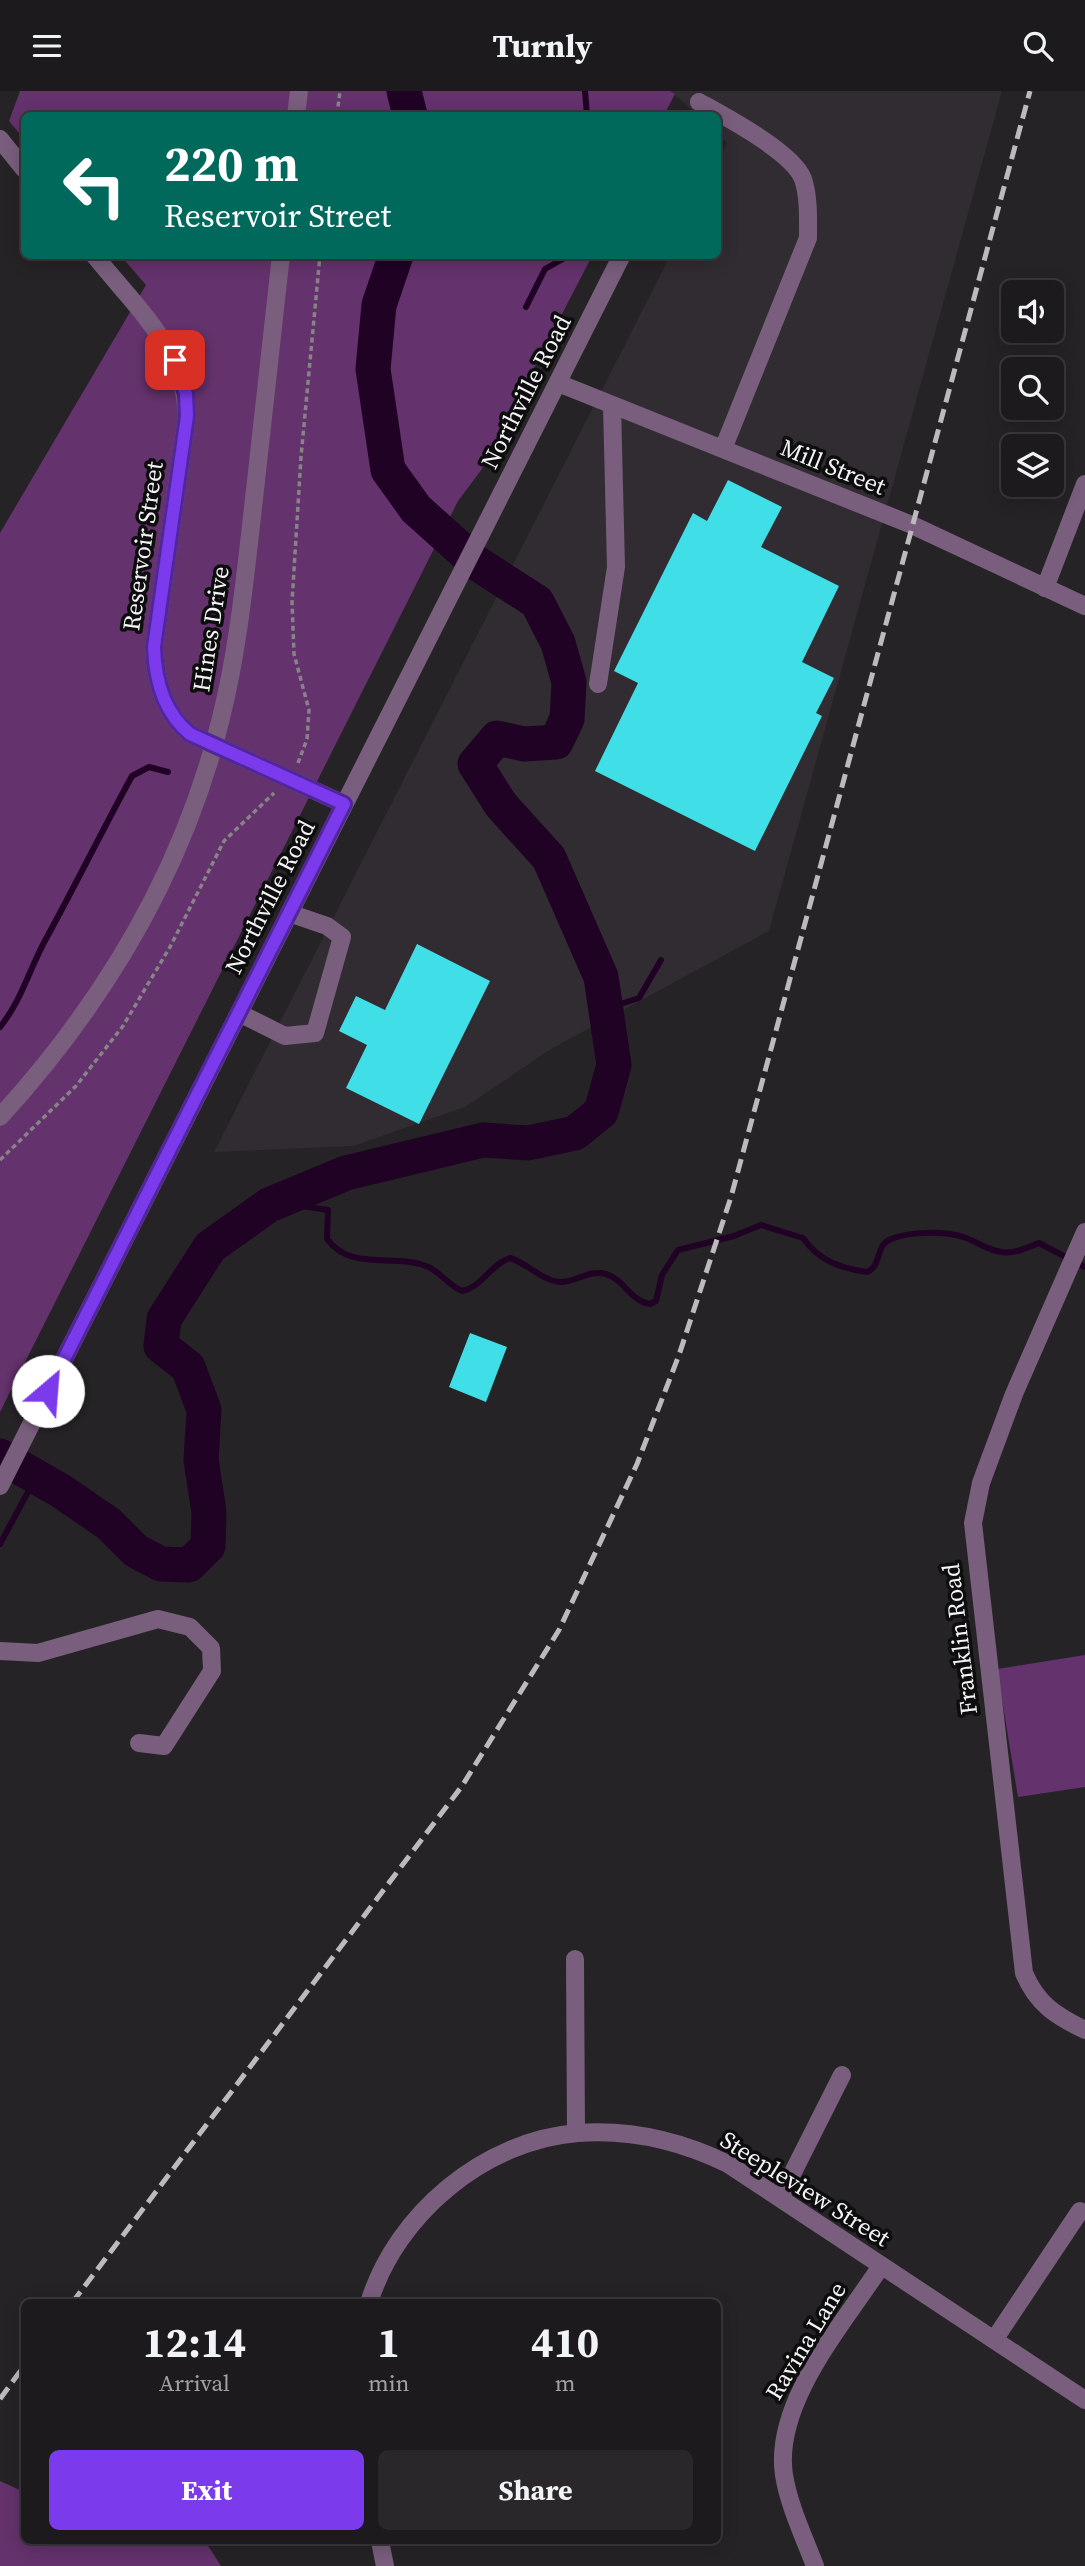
<!DOCTYPE html>
<html lang="en">
<head>
<meta charset="utf-8">
<style>
  body { margin:0; font-family:"Source Serif 4",serif; background:#292729; color:#f1f3f6; height:100vh; display:flex; flex-direction:column; font-size:26px; white-space:nowrap }
  * { box-sizing:border-box; margin:0 }
  p { font-size:23px; color:#a0a1a3 }
  .icon { flex:none; width:38px; height:38px; fill:none; stroke:currentColor; stroke-width:2; stroke-linecap:round; stroke-linejoin:round }
  .map { position:relative; flex:1; overflow:hidden }
  .side { position:absolute; left:21px; top:2208px; width:700px; height:245px; display:flex; flex-direction:column; background:#1c1a1c; border-radius:10px; box-shadow:0 4px 18px #0003,0 0 0 2px #3a383b }
  .side>* { flex:none }
  .guide { position:absolute; left:21px; top:21px; width:700px; height:147px; border-radius:10px; box-shadow:0 4px 18px #0003,0 0 0 2px #3a383b; background:#00695c; color:#fff; overflow:hidden }
  .tools { position:absolute; left:1001px; top:189px; display:grid; gap:14px }
  .tools a { display:grid; place-items:center; width:63px; height:63px; border-radius:10px; background:#1c1a1c; box-shadow:0 4px 18px #0003,0 0 0 2px #3a383b; font-size:35px }
  .pin { position:absolute; display:grid; place-items:center; width:60px; height:60px; color:#fff; margin:-30px; border-radius:14px; box-shadow:0 4px 10px #0006 }
  .me { position:absolute; width:77px; margin:-38px; rotate:27deg; stroke-linejoin:round; filter:drop-shadow(0 0 5px #0008) }
  .turn { display:flex; align-items:center; gap:24px; height:147px; padding:0 28px; font-size:32px }
  .turn .icon { width:91px; height:91px; stroke-width:2.5 }
  .turn b { display:block; font-size:49px; line-height:60px }
  .eta { display:flex; justify-content:space-evenly; align-items:center; height:119px; text-align:center }
  .eta b { font-size:42px; font-weight:700; line-height:49px }
  .primary-button { display:flex; gap:14px; margin-top:auto; padding:14px 28px }
  .primary-button a { flex:1; height:80px; border-radius:10px; background:#7c3aed; color:#fff; font-size:28px; font-weight:700; line-height:80px; text-align:center }
  .primary-button a+a { background:#292729; color:#f1f3f6 }
  header { display:flex; justify-content:space-between; align-items:center; height:91px; padding:0 28px; background:#1c1a1c; font-size:32px; font-weight:700 }
  .map>svg:first-child { display:block }
</style>
</head>
<body>
<header><svg class="icon" aria-label="menu" viewBox="0 0 24 24"><path d="M4 6h16M4 12h16M4 18h16"/></svg>Turnly<svg class="icon" aria-label="search" viewBox="0 0 24 24"><circle cx="10" cy="10" r="6"/><path d="M15 15l6 6"/></svg></header>
<div class="map">
<svg width="1085" height="2475" viewBox="0 0 1085 2475">
  <rect width="100%" height="100%" fill="#252325"/>
  <path fill="#312b32" d="M 670,0 L 1002,0 L 769,840 L 551,958 L 465,1016 L 353,1055 L 214,1061 L 670,165 L 718,164 L 718,70 L 727,52 L 718,43 L 718,24 L 698,24 Z"/>
  <path fill="#64326d" d="M 20,0 L 670,0 L 675,3 L 664,24 L 24,24 L 24,48 L 9,30 Z
    M 121,165 L 592,165 L 482,378 L 458,410 L 0,1321 L 0,442 L 146,194 Z
    M 1085,1564 L 1085,1696 L 1018,1706 L 997,1578 Z
    M 0,2390 L 22,2400 L 24,2397 L 24,2450 L 205,2450 L 221,2475 L 0,2475 Z"/>
  <g fill="none" stroke-linecap="round" stroke-linejoin="round">
    <path stroke="#200225" stroke-width="6" d="M 585,0 L 587,24
      M 526,216 L 545,178 L 570,164
      M 605,918 L 639,907 L 661,869
      M 0,936 C 22,909 30,876 47,846 C 76,793 103,738 132,685 L 149,676 L 168,681
      M 275,1111 L 328,1119 L 327,1148 C 351,1181 394,1162 426,1175 C 440,1180 448,1194 462,1200 C 482,1196 491,1173 510,1167 C 527,1172 541,1189 559,1191 C 576,1192 588,1178 606,1183 C 624,1188 630,1210 650,1213 L 656,1210 L 662,1184 L 678,1159 L 734,1145 L 761,1134 L 803,1147 C 819,1170 840,1177 867,1181 C 882,1175 875,1154 891,1148 C 910,1140 947,1140 966,1147 C 977,1151 990,1160 1002,1161 C 1014,1163 1027,1157 1039,1152 L 1085,1176
      M 0,1453 L 36,1386"/>
    <path stroke="#200225" stroke-width="35" d="M 404,0 L 410,24
      M 0,1365 L 61,1400 L 109,1433 L 136,1460 L 161,1473 L 189,1474 L 208,1455 L 209,1421 L 201,1369 L 204,1319 L 188,1276 L 161,1255 L 164,1228 L 210,1156 L 269,1114 L 346,1082 L 483,1049 L 528,1052 L 575,1042 L 601,1021 L 614,974 L 601,886 L 549,767 L 501,714 L 475,673 L 497,647 L 524,653 L 556,651 L 567,628 L 569,591 L 558,552 L 537,511 L 475,471 L 416,418 L 388,379 L 373,278 L 379,214 L 396,164"/>
  </g>
  <path fill="#40dfe8" d="M 728,389 L 782,416 L 761,456 L 839,495 L 802,571 L 834,587 L 816,622 L 822,625 L 755,760 L 595,680 L 638,592 L 614,580 L 693,422 L 707,430 Z
    M 417,853 L 490,890 L 419,1033 L 346,997 L 367,954 L 339,940 L 356,905 L 385,919 Z
    M 470,1242 L 507,1256 L 486,1311 L 449,1296 Z"/>
  <g fill="none" stroke-linecap="round" stroke-linejoin="round">
    <path stroke="#868486" stroke-width="3.5" stroke-dasharray="5 3.5" stroke-linecap="butt" d="M 337,24 L 340,0
      M 298,672 L 307,648 L 309,619 L 294,563 L 292,511 L 301,366 L 320,164
      M 0,1069 L 76,995 L 123,935 L 170,856 L 224,750 L 274,702"/>
    <path stroke="#795e7d" stroke-width="18" d="M 699,11 C 724,25 793,61 803,88 C 809,106 808,127 808,147 L 723,358
      M 296,24 L 299,0
      M 0,48 L 24,78
      M 94,164 C 134,214 185,258 187,325 L 154,556 C 155,589 163,621 190,643 L 344,713
      M 558,292 L 912,434 L 1085,515
      M 1045,497 L 1085,393
      M 598,593 L 616,476 L 612,314
      M 239,922 L 285,945 L 315,942 L 342,846 L 327,835 L 289,822
      M 0,1026 C 104,912 184,778 221,627 C 238,559 245,487 253,417 C 262,333 271,249 281,164
      M 1085,1141 L 1014,1303 L 981,1392 L 973,1432 L 1024,1882 C 1037,1913 1056,1925 1085,1939
      M 0,1395 L 622,164
      M 0,1560 L 38,1562 L 158,1528 L 190,1536 L 211,1557 L 212,1580 L 164,1655 L 139,1652
      M 575,1868 L 576,2042
      M 780,2107 L 842,1984
      M 369,2212 C 396,2123 485,2049 578,2042 C 631,2038 681,2050 728,2073 L 1085,2309
      M 994,2249 L 1080,2120
      M 380,2450 L 385,2475
      M 815,2475 C 804,2446 789,2415 784,2384 C 773,2312 844,2232 881,2175"/>
    <path stroke="#bcbabc" stroke-width="5" stroke-dasharray="14 7" stroke-linecap="butt" d="M 72,2212 L 462,1695 L 559,1539 L 637,1373 L 679,1264 L 731,1106 L 1030,0
      M 0,2308 L 24,2275"/>
  </g>
  <g fill="none" stroke-linecap="round" stroke-linejoin="round">
    <g stroke="#51269a" stroke-width="18">
      <path id="route" d="M 48,1300 L 344,713 L 190,643 C 163,621 155,589 154,556 L 187,325 L 186,303 L 175,269"/>
    </g>
    <use href="#route" stroke="#7c3aed" stroke-width="12"/>
  </g>
  <g text-anchor="middle" stroke-width="7" stroke-linejoin="round" paint-order="stroke">
    <g font-size="24" fill="#f4f3f5" stroke="#0e0d0e">
      <text transform="translate(526 301) rotate(-63)" y="8">Northville Road</text>
      <text transform="translate(833 376) rotate(22)" y="8">Mill Street</text>
      <text transform="translate(143 455) rotate(-82)" y="8">Reservoir Street</text>
      <text transform="translate(211 538) rotate(-81)" y="8">Hines Drive</text>
      <text transform="translate(270 806) rotate(-63)" y="8">Northville Road</text>
      <text transform="translate(960 1548) rotate(-97)" y="8">Franklin Road</text>
      <text transform="translate(805 2098) rotate(32)" y="8">Steepleview Street</text>
      <text transform="translate(806 2250) rotate(-59)" y="8">Ravina Lane</text>
    </g>
  </g>
</svg>
<div class="tools">
<a><svg class="icon" aria-label="sound" viewBox="0 0 24 24"><path d="M4 9h4l5-4v14l-5-4H4zM17 9q2 3 0 6"/></svg></a>
<a><svg class="icon" aria-label="search" viewBox="0 0 24 24"><circle cx="10" cy="10" r="6"/><path d="M15 15l6 6"/></svg></a>
<a><svg class="icon" aria-label="layers" viewBox="0 0 24 24"><path d="M12 4l9 5-9 5-9-5zM3 14l9 5 9-5"/></svg></a>
</div>
<div class="pin" style="left:175px;top:269px;background:#d93025"><svg class="icon" aria-label="arrive" viewBox="0 0 24 24"><path d="M6 21V4h12l-3 4 3 4H6"/></svg></div>
<svg class="me" style="left:48px;top:1300px" viewBox="-20 -20 40 40"><circle r="19" fill="#fff"/><path d="M0-13L10 11 0 6-10 11z" fill="#7c3aed"/></svg>
<div class="guide">
<div class="turn"><svg class="icon" aria-label="left" viewBox="0 0 24 24"><path d="M17 20v-9H6M10 6l-5 5 5 5"/></svg><div><b>220 m</b>Reservoir Street</div></div>
</div>
<section class="side">
<div class="eta">
<div><b>12:14</b><p>Arrival</p></div>
<div><b>1</b><p>min</p></div>
<div><b>410</b><p>m</p></div>
</div>
<div class="primary-button"><a>Exit</a><a>Share</a></div>
</section>
</div>
</body>
</html>
